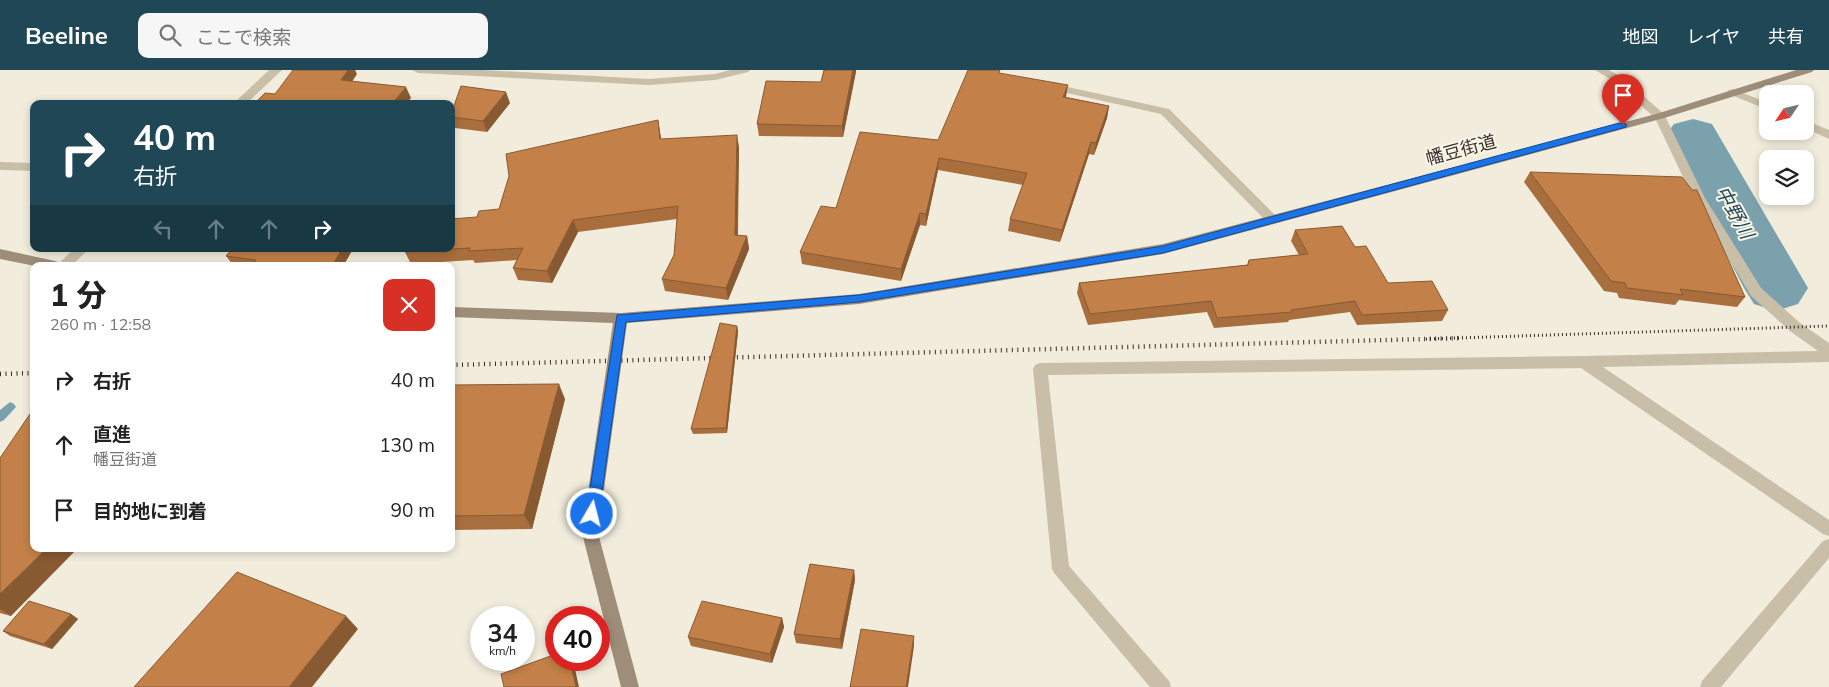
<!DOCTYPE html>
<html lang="ja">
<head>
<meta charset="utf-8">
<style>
  body { margin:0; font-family:Mulish,"Noto Sans JP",sans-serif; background:#f6f6f6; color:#222; height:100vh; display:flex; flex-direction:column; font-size:19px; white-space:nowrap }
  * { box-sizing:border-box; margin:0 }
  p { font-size:16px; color:#767676 }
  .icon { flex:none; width:28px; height:28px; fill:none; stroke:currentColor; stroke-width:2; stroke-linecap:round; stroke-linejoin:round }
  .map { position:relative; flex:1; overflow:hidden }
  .panel { position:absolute; left:30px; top:192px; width:425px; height:290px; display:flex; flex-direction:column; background:#fff; border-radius:10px; box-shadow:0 2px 8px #0003 }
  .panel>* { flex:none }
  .banner { position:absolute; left:30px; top:30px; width:425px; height:152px; border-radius:10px; box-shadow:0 2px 8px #0003; background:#1f4756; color:#fff; overflow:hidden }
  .needle { width:32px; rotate:235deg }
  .buttons { position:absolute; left:1759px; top:15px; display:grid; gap:10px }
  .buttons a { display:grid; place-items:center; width:55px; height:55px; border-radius:10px; background:#fff; box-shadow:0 2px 8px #0003; font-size:25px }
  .speed { position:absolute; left:470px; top:536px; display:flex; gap:10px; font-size:25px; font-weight:700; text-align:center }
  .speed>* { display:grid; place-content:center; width:65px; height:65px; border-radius:50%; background:#fff; box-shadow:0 2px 8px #0003; line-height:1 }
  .speed small { font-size:12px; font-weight:400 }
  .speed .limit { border:8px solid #d22; background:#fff; color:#111 }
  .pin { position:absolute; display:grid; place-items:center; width:42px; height:42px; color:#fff; margin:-51px -21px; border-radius:50% 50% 50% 0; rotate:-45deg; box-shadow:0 0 5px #0007 }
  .pin .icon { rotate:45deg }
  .me { position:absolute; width:55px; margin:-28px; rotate:8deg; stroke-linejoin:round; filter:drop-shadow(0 0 4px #0008) }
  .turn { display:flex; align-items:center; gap:18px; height:105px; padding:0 20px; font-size:22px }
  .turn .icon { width:65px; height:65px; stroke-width:2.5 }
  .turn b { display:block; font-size:35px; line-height:42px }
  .lanes { display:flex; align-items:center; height:48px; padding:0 20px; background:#0003; justify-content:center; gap:25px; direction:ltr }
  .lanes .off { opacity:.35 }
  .round { display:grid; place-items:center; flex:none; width:52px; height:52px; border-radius:10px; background:#f6f6f6 }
  .headline { display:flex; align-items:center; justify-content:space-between; height:85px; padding:0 20px }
  h1 { font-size:30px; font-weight:800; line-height:38px }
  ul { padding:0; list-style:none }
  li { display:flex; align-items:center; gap:15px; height:65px; padding:0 20px }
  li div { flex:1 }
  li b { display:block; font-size:19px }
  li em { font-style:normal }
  header { display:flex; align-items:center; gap:30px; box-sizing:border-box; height:70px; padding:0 25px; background:#1f4756; color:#fff }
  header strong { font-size:24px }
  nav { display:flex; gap:28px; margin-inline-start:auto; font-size:18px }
  .search { width:350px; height:45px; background:#f6f6f6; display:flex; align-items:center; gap:12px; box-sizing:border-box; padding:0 18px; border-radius:10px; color:#767676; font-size:19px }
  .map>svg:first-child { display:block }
</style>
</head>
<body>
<header>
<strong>Beeline</strong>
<div class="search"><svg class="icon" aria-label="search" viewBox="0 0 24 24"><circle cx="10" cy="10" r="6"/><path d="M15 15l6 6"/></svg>ここで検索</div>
<nav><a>地図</a><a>レイヤ</a><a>共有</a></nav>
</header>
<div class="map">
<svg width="1829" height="617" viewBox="0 0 1829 617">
  <rect width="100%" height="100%" fill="#f1ecdc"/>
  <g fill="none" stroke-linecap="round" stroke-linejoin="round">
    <path fill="#7ba1ad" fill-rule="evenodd" d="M 10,332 L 14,334 L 16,337 L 4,350 L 0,352 L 0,340 Z"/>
    <path fill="#7ba1ad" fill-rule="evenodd" d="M 1693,49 L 1712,54 L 1808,218 L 1798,234 L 1776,241 L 1754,234 L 1744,218 L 1665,66 L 1674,54 Z"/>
    <path fill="#c9bea8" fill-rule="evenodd" d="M 269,0 L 282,0 L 246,34 L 233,34 Z
      M 412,0 L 483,0 L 649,9 L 715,4 L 730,0 L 750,0 L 748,2 L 715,10 L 649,15 L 418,3 Z
      M 1595,0 L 1609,0 L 1623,8 L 1664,44 L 1705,128 L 1761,218 L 1800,253 L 1829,273 L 1829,292 L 1603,297 L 1829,450 L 1829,466 L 1823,464 L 1581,298 L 1048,305 L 1069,496 L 1169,611 L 1171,617 L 1150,617 L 1055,504 L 1052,499 L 1033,299 L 1035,295 L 1040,293 L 1584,286 L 1818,281 L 1790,261 L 1751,226 L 1693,128 L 1655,48 L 1615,12 Z
      M 1049,13 L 1169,39 L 1279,149 L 1272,153 L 1267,152 L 1161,44 L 1045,18 L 1043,16 Z
      M 1733,19 L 1768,33 L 1768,40 L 1729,24 L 1727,22 L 1729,20 Z
      M 1805,50 L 1829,60 L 1829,69 L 1805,58 Z
      M 0,92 L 34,93 L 34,101 L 0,100 Z
      M 74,179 L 89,179 L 71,196 L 56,196 Z
      M 1829,469 L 1829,488 L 1721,617 L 1700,617 L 1702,611 L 1823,471 Z"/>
    <path fill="#9d8d79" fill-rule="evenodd" d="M 1796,0 L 1814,0 L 1812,2 L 1664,48 L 1163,184 L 859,234 L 627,253 L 598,463 L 639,617 L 621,617 L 582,463 L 613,253 L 451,247 L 451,237 L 621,243 L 859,224 L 1163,174 L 1656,44 Z
      M 0,179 L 55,191 L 60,193 L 62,196 L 35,196 L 0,189 Z"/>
    <path stroke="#362f28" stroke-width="3" stroke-dasharray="1 3" stroke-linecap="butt" d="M 1426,269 L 1829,256"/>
    <path stroke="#362f28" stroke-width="4.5" stroke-dasharray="1 4.5" stroke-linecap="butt" d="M 451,295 L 1463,268
      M 0,304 L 34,303"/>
  </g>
  <path fill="#a86e3e" d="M 824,0 L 856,0 L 843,67 L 759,66 L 757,54 L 821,12 Z
    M 1000,3 L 1066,27 L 1109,36 L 1107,48 L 1094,85 L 1089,84 L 1060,172 L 1008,161 L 1010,149 L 1023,115 L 938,100 L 926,156 L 920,155 L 901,211 L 802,194 L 800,182 L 836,138 L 938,70 Z
    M 510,33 L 487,62 L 455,58 L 451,48 L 451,44 Z
    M 658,50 L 661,69 L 739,77 L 738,165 L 747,166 L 749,179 L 728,230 L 665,221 L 662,209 L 674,185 L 677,149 L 578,162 L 552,213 L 518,210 L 513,198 L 517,190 L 475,193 L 473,190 L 411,194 L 405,182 L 499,139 Z
    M 1530,102 L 1745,227 L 1737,237 L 1679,230 L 1675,235 L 1619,228 L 1617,223 L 1604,221 L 1524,112 Z
    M 1295,160 L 1355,177 L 1388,213 L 1448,240 L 1442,251 L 1357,255 L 1350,242 L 1289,250 L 1288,252 L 1214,258 L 1207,242 L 1088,255 L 1077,223 L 1079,213 L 1247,195 L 1249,190 L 1299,185 L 1291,171 Z
    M 232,179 L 353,179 L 343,196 L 242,196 L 233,195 L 226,186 Z
    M 737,256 L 738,262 L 727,363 L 693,364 L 691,359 Z
    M 451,315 L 565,329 L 532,459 L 451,460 Z
    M 0,388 L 11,546 L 0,543 Z
    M 854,500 L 855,510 L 842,579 L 796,573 L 794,564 Z
    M 71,544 L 78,549 L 52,579 L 10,566 L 3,561 Z
    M 782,548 L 784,557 L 772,593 L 691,576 L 688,567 Z"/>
  <path fill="#885a32" d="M 348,0 L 355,0 L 357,4 L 346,21 L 341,10 Z
    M 853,0 L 856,0 L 856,2 L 843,67 L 842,56 Z
    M 1068,15 L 1066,27 L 1063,27 Z
    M 406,17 L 411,28 L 406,34 L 392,34 Z
    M 506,22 L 510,33 L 487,62 L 483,51 Z
    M 1109,36 L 1107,48 L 1094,85 L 1096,73 Z
    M 658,50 L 660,62 L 663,81 L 660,69 Z
    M 737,65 L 739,77 L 737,177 L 735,165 Z
    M 1091,72 L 1089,84 L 1060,172 L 1062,160 Z
    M 939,88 L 938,100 L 926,156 L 926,144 Z
    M 920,143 L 920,155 L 901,211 L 901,199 Z
    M 573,150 L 578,162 L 552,213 L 547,201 Z
    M 747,166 L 749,179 L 728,230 L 726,218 Z
    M 342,179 L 353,179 L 343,196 L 332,196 Z
    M 737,256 L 738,262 L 727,363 L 726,358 Z
    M 559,314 L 565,329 L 532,459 L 524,445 Z
    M 46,479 L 77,479 L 11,546 L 0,539 L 0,524 Z
    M 854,500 L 855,510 L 842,579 L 840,569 Z
    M 71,544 L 78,549 L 52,579 L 44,574 Z
    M 346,546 L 358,559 L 312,617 L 289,617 Z
    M 782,548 L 784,557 L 772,593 L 770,584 Z
    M 914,566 L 914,576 L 908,617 L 906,617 Z
    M 570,590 L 573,590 L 579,617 L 576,617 Z"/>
  <path fill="#c38048" stroke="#885a32" d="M 293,0 L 348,0 L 341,10 L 406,17 L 392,34 L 254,34 L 265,23 L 275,24 Z
    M 824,0 L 853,0 L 842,56 L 757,54 L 766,11 L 821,12 Z
    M 968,0 L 1000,0 L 999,3 L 1068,15 L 1063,27 L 1109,36 L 1096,73 L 1091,72 L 1062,160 L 1010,149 L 1027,103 L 939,88 L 926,144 L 920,143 L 901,199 L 800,182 L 821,136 L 836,138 L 860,62 L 938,70 Z
    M 461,16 L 506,22 L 483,51 L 451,47 L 451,44 Z
    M 658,50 L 660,69 L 737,65 L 735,165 L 747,166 L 726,218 L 662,209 L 674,185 L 678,136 L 573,150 L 547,201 L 513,198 L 523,178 L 469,181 L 470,178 L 405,182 L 406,179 L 451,179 L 451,149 L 477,147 L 479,141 L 499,139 L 509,106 L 506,84 Z
    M 1530,102 L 1682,107 L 1692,120 L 1697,120 L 1745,227 L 1680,219 L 1683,225 L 1627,218 L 1625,213 L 1611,211 Z
    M 1342,156 L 1355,177 L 1366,176 L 1388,213 L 1432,211 L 1448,240 L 1362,245 L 1355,231 L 1291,240 L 1292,242 L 1217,248 L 1211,231 L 1090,244 L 1079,213 L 1248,195 L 1249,190 L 1308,184 L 1295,160 Z
    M 232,179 L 342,179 L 332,196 L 251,196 L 256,190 L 226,186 Z
    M 720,253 L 737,256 L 726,358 L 691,359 Z
    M 559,314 L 524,445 L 451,446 L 451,315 Z
    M 30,344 L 34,344 L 34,479 L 46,479 L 0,524 L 0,388 Z
    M 810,494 L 854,500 L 840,569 L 794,564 Z
    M 237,502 L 346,546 L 289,617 L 134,617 Z
    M 29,531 L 71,544 L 44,574 L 3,561 Z
    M 702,531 L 782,548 L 770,584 L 688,567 Z
    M 861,559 L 914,566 L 906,617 L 850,617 Z
    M 556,584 L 556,590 L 570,590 L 576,617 L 504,617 L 501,604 Z"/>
  <path fill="#1a73e8" stroke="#114b97" d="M 1619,53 L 1623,53 L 1627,55 L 1626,57 L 1163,183 L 859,232 L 626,252 L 599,444 L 597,448 L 592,449 L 588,448 L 586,444 L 617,245 L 859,225 L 1163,176 Z"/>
  <g text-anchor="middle" stroke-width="4" stroke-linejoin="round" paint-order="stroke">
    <g font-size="18" fill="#362f28" stroke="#f9f5e8">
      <text transform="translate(1461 80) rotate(-15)" y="6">幡豆街道</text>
    </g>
    <g font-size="19" font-style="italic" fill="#1f4756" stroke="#f9f5e8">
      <text transform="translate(1735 142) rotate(61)" y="7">中野川</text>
    </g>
  </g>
</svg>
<div class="buttons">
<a><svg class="needle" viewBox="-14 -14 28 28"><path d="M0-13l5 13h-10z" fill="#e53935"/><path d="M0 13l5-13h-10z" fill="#767676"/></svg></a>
<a><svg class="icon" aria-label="layers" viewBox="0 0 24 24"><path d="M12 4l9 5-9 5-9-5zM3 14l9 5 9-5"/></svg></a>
</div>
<div class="speed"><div>34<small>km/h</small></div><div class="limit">40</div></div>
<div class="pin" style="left:1623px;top:55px;background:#d93025"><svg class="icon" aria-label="arrive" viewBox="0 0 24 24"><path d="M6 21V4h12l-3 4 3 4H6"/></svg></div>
<svg class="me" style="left:592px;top:444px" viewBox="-20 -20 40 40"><circle r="17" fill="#1a73e8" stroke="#fff" stroke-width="3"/><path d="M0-11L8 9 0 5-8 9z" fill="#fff"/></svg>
<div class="banner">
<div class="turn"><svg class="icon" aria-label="right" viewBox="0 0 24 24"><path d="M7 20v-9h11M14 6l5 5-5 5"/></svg><div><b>40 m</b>右折</div></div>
<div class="lanes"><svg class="icon off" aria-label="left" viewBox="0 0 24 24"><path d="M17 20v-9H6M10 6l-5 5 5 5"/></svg><svg class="icon off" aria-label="ahead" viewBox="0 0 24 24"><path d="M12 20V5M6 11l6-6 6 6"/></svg><svg class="icon off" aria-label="ahead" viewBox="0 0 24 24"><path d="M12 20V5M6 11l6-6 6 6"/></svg><svg class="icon" aria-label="right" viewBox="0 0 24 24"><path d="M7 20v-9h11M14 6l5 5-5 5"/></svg></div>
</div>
<section class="panel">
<div class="headline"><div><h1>1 分</h1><p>260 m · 12:58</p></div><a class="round" style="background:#d93025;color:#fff"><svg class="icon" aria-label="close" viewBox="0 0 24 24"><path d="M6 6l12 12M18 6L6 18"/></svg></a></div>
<ul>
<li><svg class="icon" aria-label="right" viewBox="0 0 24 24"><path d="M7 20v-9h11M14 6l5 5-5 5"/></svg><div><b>右折</b></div><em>40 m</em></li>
<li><svg class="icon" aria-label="ahead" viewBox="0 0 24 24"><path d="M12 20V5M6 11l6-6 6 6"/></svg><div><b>直進</b><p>幡豆街道</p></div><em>130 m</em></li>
<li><svg class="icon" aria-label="arrive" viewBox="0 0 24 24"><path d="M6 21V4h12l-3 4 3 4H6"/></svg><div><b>目的地に到着</b></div><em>90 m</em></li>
</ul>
</section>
</div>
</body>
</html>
